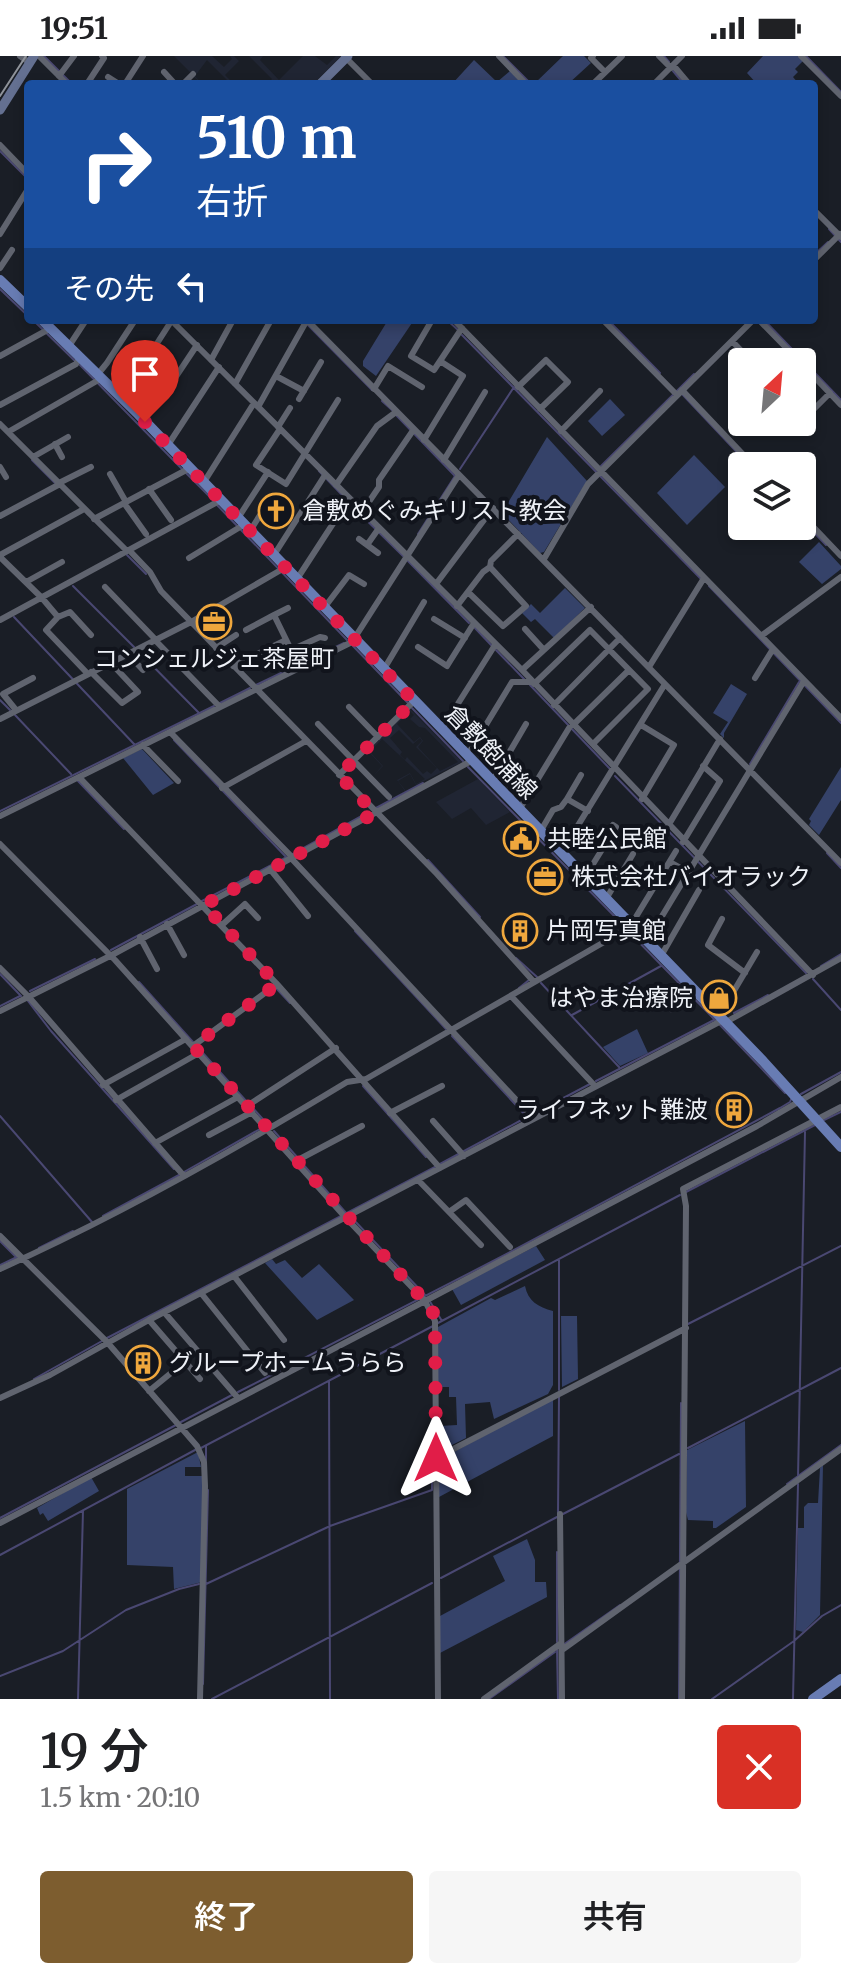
<!DOCTYPE html>
<html lang="ja">
<head>
<meta charset="utf-8">
<style>
  body { margin:0; font-family:Merriweather,"Noto Sans JP",serif; background:#f6f6f6; color:#202124; height:100vh; display:flex; flex-direction:column; font-size:30px; white-space:nowrap }
  * { box-sizing:border-box; margin:0 }
  p { font-size:26px; color:#757577 }
  .icon { flex:none; width:44px; height:44px; fill:none; stroke:currentColor; stroke-width:2; stroke-linecap:round; stroke-linejoin:round }
  .map { position:relative; height:1643px; overflow:hidden }
  .details { display:flex; flex-direction:column; background:#fff; flex:1 }
  .details>* { flex:none }
  .hud { position:absolute; left:24px; top:24px; width:794px; height:244px; border-radius:8px; box-shadow:0 4px 12px #0003; background:#1a4fa0; color:#fff; overflow:hidden }
  .needle { width:52px; rotate:26deg }
  .fabs { position:absolute; left:728px; top:292px; display:grid; gap:16px }
  .fabs a { display:grid; place-items:center; width:88px; height:88px; border-radius:8px; background:#fff; box-shadow:0 4px 12px #0003; font-size:40px }
  .pin { position:absolute; display:grid; place-items:center; width:68px; height:68px; color:#fff; margin:-82px -34px; border-radius:50% 50% 50% 0; rotate:-45deg; box-shadow:0 0 8px #0007 }
  .pin .icon { rotate:45deg }
  .me { position:absolute; width:88px; margin:-44px; rotate:0deg; stroke-linejoin:round; filter:drop-shadow(0 0 6px #0008) }
  .turn { display:flex; align-items:center; gap:28px; height:168px; padding:0 40px; font-size:36px }
  .turn .icon { width:104px; height:104px; stroke-width:2.5 }
  .turn b { display:block; font-size:56px; line-height:68px }
  .then { display:flex; align-items:center; height:76px; padding:0 40px; background:#0003; gap:16px; font-size:30px }
  .round { display:grid; place-items:center; flex:none; width:84px; height:84px; border-radius:8px; background:#f6f6f6 }
  .head { display:flex; align-items:center; justify-content:space-between; height:136px; padding:0 40px }
  h1 { font-size:48px; font-weight:600; line-height:60px }
  .button { display:flex; gap:16px; margin-top:auto; padding:16px 40px }
  .button a { flex:1; height:92px; border-radius:8px; background:#7d5d2f; color:#fff; font-size:32px; font-weight:600; line-height:92px; text-align:center }
  .button a+a { background:#f6f6f6; color:#202124 }
  .status { display:flex; justify-content:space-between; align-items:center; height:56px; padding:0 40px; background:#fff; direction:ltr }
  .status svg { height:22px; fill:currentColor }
  .map>svg:first-child { display:block }
</style>
</head>
<body>
<div class="status"><b>19:51</b><svg viewBox="0 0 49 12"><path d="M0 12V9h3v3zM5 12V6h3v6zM10 12V3h3v9zM15 12V0h3v12zM26 1h20v11H26zM47 4h2v5h-2z"/></svg></div>
<div class="map">
<svg width="841" height="1643" viewBox="0 0 841 1643">
  <rect width="100%" height="100%" fill="#1a1e26"/>
  <path fill="#202533" fill-rule="evenodd" d="M 174,0 L 212,0 L 224,11 L 232,3 L 230,0 L 234,0 L 239,5 L 225,19 L 234,28 L 231,28 L 207,4 L 195,20 L 202,28 L 194,21 L 192,15 L 190,16 Z
    M 249,0 L 263,0 L 260,4 L 279,24 L 303,0 L 315,0 L 327,9 L 336,0 L 341,0 L 313,28 L 279,28 L 278,26 L 267,28 L 272,23 Z
    M 410,653 L 462,706 L 416,729 L 410,718 L 398,725 L 406,735 L 394,742 L 373,720 L 382,710 L 368,695 ZM 410,655 L 414,659 L 410,663 L 419,671 L 425,672 L 458,706 L 440,715 L 418,691 L 423,685 L 420,681 L 414,686 L 397,668 ZM 399,674 L 413,688 L 420,682 L 422,685 L 416,691 L 437,712 L 431,718 L 427,715 L 423,718 L 407,701 L 405,704 L 400,699 L 402,696 L 390,682 ZM 382,683 L 425,723 L 416,728 L 410,717 L 397,724 L 405,735 L 394,741 L 373,720 L 383,710 L 370,696 Z
    M 478,723 L 510,756 L 486,769 L 471,752 L 452,763 L 436,746 Z"/>
  <path fill="#354269" d="M 563,0 L 584,0 L 591,7 L 568,28 L 534,28 Z
    M 763,0 L 798,0 L 803,5 L 795,13 L 798,16 L 793,21 L 799,28 L 757,28 L 747,17 Z
    M 474,4 L 497,26 L 510,15 L 522,27 L 452,28 Z
    M 388,264 L 414,264 L 376,320 L 363,310 L 363,305 Z
    M 610,343 L 625,359 L 602,380 L 588,365 Z
    M 547,381 L 587,425 L 544,496 L 540,497 L 502,457 Z
    M 694,399 L 725,431 L 687,469 L 657,437 Z
    M 819,486 L 841,510 L 841,513 L 822,528 L 799,506 Z
    M 565,532 L 585,552 L 554,582 L 535,563 L 531,566 L 522,557 L 531,548 L 540,557 Z
    M 731,628 L 747,638 L 724,677 L 724,682 L 720,678 L 728,666 L 713,657 Z
    M 142,693 L 174,727 L 153,739 L 123,702 Z
    M 841,711 L 841,744 L 819,779 L 809,769 L 811,765 L 809,763 Z
    M 637,973 L 648,997 L 620,1010 L 603,991 Z
    M 536,1190 L 545,1204 L 461,1249 L 452,1233 Z
    M 272,1203 L 276,1208 L 285,1204 L 302,1222 L 319,1208 L 354,1244 L 317,1264 L 265,1207 Z
    M 525,1230 C 528,1245 538,1251 553,1255 L 553,1329 L 548,1338 L 494,1363 L 490,1346 L 465,1348 L 466,1382 L 446,1392 L 440,1389 L 440,1370 L 457,1369 L 456,1341 L 449,1341 L 449,1331 L 438,1331 L 438,1271 L 491,1242 L 495,1244 Z
    M 561,1260 L 577,1260 L 578,1323 L 562,1331 Z
    M 553,1343 L 553,1380 L 439,1441 L 439,1423 L 459,1412 L 452,1397 Z
    M 745,1365 L 746,1451 L 716,1472 L 713,1472 L 713,1465 L 688,1464 L 686,1456 L 687,1394 Z
    M 198,1396 L 201,1411 L 185,1411 L 185,1420 L 202,1420 L 202,1526 L 174,1533 L 173,1511 L 127,1509 L 127,1433 Z
    M 823,1409 L 820,1559 L 803,1576 L 796,1574 L 798,1472 L 804,1472 L 804,1451 L 808,1447 L 818,1447 L 820,1412 Z
    M 91,1421 L 99,1435 L 48,1465 L 43,1457 L 40,1459 L 37,1452 Z
    M 527,1483 L 535,1504 L 535,1526 L 546,1526 L 547,1541 L 440,1597 L 440,1560 L 505,1525 L 493,1500 Z"/>
  <g fill="none" stroke-linecap="round" stroke-linejoin="round">
    <path stroke="#4a4872" stroke-width="2" d="M 44,0 L 72,28
      M 503,0 L 531,28
      M 664,0 L 669,6
      M 806,0 L 841,36
      M 673,15 L 684,28
      M 0,95 L 28,123
      M 829,173 L 841,186
      M 814,199 L 828,186
      M 0,233 L 28,260
      M 33,264 L 75,305
      M 303,264 L 372,334
      M 447,264 L 458,274
      M 608,264 L 660,317
      M 764,264 L 841,344
      M 462,279 L 701,523
      M 80,309 L 182,413
      M 682,338 L 750,410
      M 382,345 L 392,354
      M 396,359 L 455,420 L 418,478
      M 32,404 L 56,428
      M 601,410 L 694,318
      M 460,413 L 514,331
      M 319,415 L 345,442
      M 186,417 L 213,444
      M 349,447 L 403,500
      M 217,449 L 347,584
      M 802,464 L 826,489
      M 127,499 L 146,518
      M 408,505 L 469,567
      M 73,530 L 134,591
      M 709,530 L 841,667
      M 14,561 L 134,688
      M 474,571 L 492,590
      M 353,590 L 408,647
      M 496,594 L 525,624
      M 139,596 L 199,657
      M 256,629 L 344,587
      M 530,629 L 611,714
      M 0,644 L 10,654
      M 220,647 L 250,632
      M 412,652 L 463,705
      M 15,659 L 71,718
      M 174,684 L 288,803
      M 750,708 L 799,626
      M 468,711 L 624,870
      M 615,720 L 806,917
      M 78,725 L 124,773
      M 376,752 L 423,727
      M 0,755 L 214,650
      M 827,797 L 841,812
      M 291,799 L 369,756
      M 428,804 L 480,861
      M 202,845 L 285,802
      M 355,875 L 446,973
      M 628,875 L 716,965
      M 111,894 L 197,848
      M 516,902 L 537,921
      M 821,910 L 841,898
      M 0,918 L 21,940
      M 813,923 L 841,954
      M 139,926 L 247,1046
      M 541,927 L 619,1011
      M 275,931 L 290,947
      M 519,932 L 529,924
      M 30,935 L 95,903
      M 28,945 L 51,975 L 174,1113
      M 0,950 L 20,940
      M 734,957 L 768,939
      M 572,959 L 661,910
      M 720,969 L 785,1037
      M 452,980 L 527,1061
      M 596,1025 L 714,964
      M 363,1030 L 426,1101
      M 801,1038 L 841,1016
      M 252,1051 L 269,1070
      M 533,1058 L 590,1028
      M 0,1060 L 92,1166
      M 824,1064 L 841,1056
      M 274,1075 L 297,1101
      M 301,1106 L 347,1158
      M 440,1108 L 527,1061
      M 184,1116 L 260,1073
      M 686,1136 L 815,1069
      M 103,1160 L 179,1119
      M 352,1162 L 425,1239
      M 0,1185 L 16,1201
      M 39,1192 L 73,1175
      M 0,1209 L 17,1201
      M 429,1244 L 442,1265
      M 438,1267 L 680,1139
      M 688,1268 L 841,1190
      M 107,1282 L 435,1111
      M 34,1323 L 102,1285
      M 329,1325 L 330,1643
      M 559,1334 L 559,1204
      M 238,1336 L 497,1203 L 780,1052 L 790,1046 L 792,1041
      M 181,1366 L 232,1339
      M 206,1390 L 206,1404
      M 201,1392 L 433,1270
      M 688,1392 L 841,1312
      M 798,1421 L 805,1076
      M 787,1428 L 841,1389
      M 558,1458 L 559,1340
      M 563,1458 L 679,1398
      M 0,1462 L 176,1369
      M 0,1499 L 195,1394
      M 441,1522 L 557,1461
      M 206,1528 L 330,1470 L 432,1434 L 432,1402
      M 557,1586 L 557,1496
      M 563,1589 L 620,1549
      M 557,1592 L 558,1643
      M 0,1620 L 63,1595 L 126,1554 L 179,1533 L 199,1528
      M 203,1628 L 208,1434
      M 78,1643 L 83,1455
      M 212,1643 L 432,1527
      M 489,1643 L 555,1596
      M 679,1643 L 681,1347
      M 712,1643 L 794,1585 L 822,1560 L 841,1549
      M 793,1643 L 798,1428"/>
    <path stroke="#60646f" stroke-width="6" d="M 20,0 L 30,7
      M 39,0 L 67,28
      M 344,0 L 372,28
      M 499,0 L 526,28
      M 593,0 L 591,2 L 605,16
      M 659,0 L 671,12
      M 801,0 L 841,40
      M 673,9 L 689,28
      M 164,16 L 175,28
      M 59,20 L 74,0
      M 108,21 L 119,28
      M 87,28 L 104,2 L 102,0
      M 125,28 L 143,0
      M 183,28 L 193,18
      M 593,28 L 622,0
      M 654,28 L 682,0
      M 0,89 L 28,118
      M 814,154 L 841,181
      M 0,178 L 28,133
      M 814,204 L 840,178
      M 0,212 L 12,194
      M 171,264 L 522,614 L 813,919
      M 307,264 L 841,807
      M 432,264 L 411,300 L 434,314 L 462,272
      M 454,264 L 841,662
      M 603,264 L 677,339
      M 759,264 L 800,306
      M 732,285 L 752,306
      M 69,290 L 86,264
      M 0,300 L 51,272
      M 211,304 L 233,264
      M 802,308 L 841,349
      M 98,318 L 107,307 L 135,264
      M 276,320 L 304,335
      M 175,322 L 197,289
      M 235,328 L 271,264
      M 518,331 L 546,304 L 568,326 L 540,353
      M 374,333 L 388,310 L 422,331
      M 682,334 L 754,410
      M 122,342 L 172,264
      M 299,343 L 321,306
      M 0,349 L 76,308 L 80,301
      M 258,351 L 307,264
      M 144,364 L 163,339
      M 802,365 L 830,337
      M 0,368 L 127,495
      M 278,371 L 290,352
      M 795,372 L 801,366
      M 280,373 L 256,409 L 286,428 L 338,344
      M 561,375 L 600,335
      M 8,376 L 102,322
      M 424,384 L 463,320 L 440,305
      M 55,388 L 62,401
      M 168,389 L 219,311
      M 33,401 L 68,381
      M 444,404 L 485,336
      M 0,411 L 6,421
      M 110,418 L 126,446
      M 204,426 L 254,347
      M 59,427 L 91,411
      M 336,429 L 377,370 L 396,356
      M 149,433 L 171,464
      M 124,447 L 146,478
      M 362,456 L 379,431 L 379,424 L 414,373
      M 802,459 L 841,500
      M 0,460 L 60,428
      M 238,462 L 268,416
      M 94,463 L 190,412
      M 250,475 L 262,456
      M 359,483 L 378,497
      M 367,489 L 379,472
      M 129,494 L 150,516 L 161,535 L 437,818 L 534,926
      M 0,499 L 84,453
      M 274,499 L 325,419
      M 0,501 L 42,542 L 58,561 L 46,574 L 87,617
      M 189,502 L 245,468
      M 544,503 L 588,428 L 753,264
      M 297,523 L 349,443
      M 26,526 L 62,506
      M 436,528 L 493,452
      M 105,531 L 155,583
      M 468,536 L 503,570 L 526,550 L 490,511 L 491,505 L 518,478
      M 457,550 L 483,516 L 490,511
      M 324,552 L 349,519 L 364,528
      M 274,559 L 288,552
      M 58,561 L 70,556 L 91,579
      M 434,563 L 465,582
      M 0,564 L 221,444
      M 525,573 L 544,594
      M 246,574 L 274,559 L 300,612
      M 761,580 L 841,521
      M 154,583 L 220,651
      M 418,591 L 447,610 L 474,567
      M 216,592 L 236,579
      M 291,594 L 320,581 L 325,582
      M 127,597 L 143,614
      M 233,610 L 286,584
      M 649,611 L 704,522
      M 384,613 L 424,546
      M 522,614 L 591,551
      M 91,616 L 122,647 L 138,636 L 110,606
      M 755,622 L 773,593
      M 534,628 L 590,574 L 648,633 L 593,688
      M 554,649 L 620,582
      M 349,651 L 378,681
      M 16,654 L 3,638 L 33,622
      M 0,663 L 191,566 L 286,511
      M 318,668 L 389,741
      M 573,669 L 629,614
      M 641,669 L 674,689 L 642,743
      M 442,673 L 495,589
      M 170,676 L 292,801
      M 143,689 L 178,725
      M 467,700 L 512,626 L 532,626
      M 339,719 L 414,645
      M 581,719 L 567,743 L 588,755
      M 79,721 L 277,928 L 440,1112
      M 492,726 L 526,668
      M 222,732 L 306,685
      M 519,754 L 569,672
      M 0,760 L 352,586 L 459,419
      M 668,770 L 720,683
      M 540,776 L 553,754 L 561,751 L 567,743
      M 683,786 L 720,725 L 703,710
      M 0,788 L 115,904 L 346,1162 L 425,1245 L 0,1467
      M 561,797 L 665,628
      M 291,802 L 533,1062
      M 670,806 L 688,816
      M 270,813 L 308,860
      M 585,821 L 616,771 L 613,769
      M 606,843 L 633,798
      M 722,863 L 708,889 L 745,917
      M 167,868 L 184,899
      M 222,869 L 245,848 L 258,862
      M 631,869 L 676,795
      M 140,881 L 157,913
      M 647,885 L 804,625
      M 661,900 L 699,834
      M 0,912 L 28,940 L 184,1120
      M 656,934 L 671,953 L 696,936
      M 511,940 L 595,1030
      M 0,955 L 110,900 L 471,705
      M 719,960 L 757,896
      M 726,966 L 841,902
      M 193,990 L 277,928
      M 103,1029 L 186,983
      M 116,1044 L 199,997
      M 247,1050 L 336,992
      M 390,1057 L 442,1030
      M 433,1065 L 464,1100
      M 209,1079 L 252,1056
      M 155,1087 L 238,1041
      M 296,1105 L 362,1070
      M 418,1124 L 481,1189
      M 449,1156 L 466,1144 L 510,1191
      M 0,1180 L 107,1286 L 197,1390 L 204,1406 L 205,1430 L 200,1643
      M 0,1213 C 120,1159 235,1094 347,1026 L 366,1023 L 632,870
      M 234,1220 L 284,1284
      M 201,1237 L 265,1317
      M 164,1256 L 238,1342
      M 149,1264 L 200,1323
      M 149,1335 L 171,1317
      M 0,1342 L 50,1319 L 149,1264 L 723,964
      M 436,1402 L 686,1272
      M 560,1458 L 562,1643
      M 562,1594 L 841,1393
      M 438,1643 L 435,1265 L 425,1245 L 757,1070 L 841,1021
      M 484,1643 L 560,1588
      M 682,1643 L 686,1150 L 683,1133 L 841,1051"/>
    <path stroke="#647091" stroke-width="9" d="M 320,28 L 348,0
      M 0,54 L 34,0"/>
    <path stroke="#687cb3" stroke-width="10" d="M 0,224 L 28,251
      M 42,264 L 138,358 L 763,1005 L 841,1091
      M 813,1643 L 841,1623"/>
    <path stroke="#8f939a" stroke-width="2" d="M 0,40 L 26,0"/>
  </g>
  <g fill="none" stroke-linecap="round" stroke-linejoin="round">
    <path stroke="#e11d48" stroke-width="14" stroke-dasharray="0 25.2" d="M 145,366 L 414,645 L 339,719 L 375,757 L 204,849 L 277,928 L 193,990 L 432,1253 L 435,1265 L 436,1402"/>
  </g>
  <defs>
    <g id="church-ring" transform="scale(1.8)"><circle r="9.5" fill="#11141c" stroke="#efa73d" stroke-width="1.5"/><path d="M-1.2-6h2.4v3.5h3.3v2.4h-3.3V6h-2.4V-.1h-3.3v-2.4h3.3Z" fill="#efa73d"/></g>
    <g id="office-ring" transform="scale(1.8)"><circle r="9.5" fill="#11141c" stroke="#efa73d" stroke-width="1.5"/><path d="M-6-3h4V-5.5h4V-3h4V5H-6ZM-1-4.5V-3h2v-1.5ZM-6 0V1H6V0Z" fill="#efa73d"/></g>
    <g id="civic-ring" transform="scale(1.8)"><circle r="9.5" fill="#11141c" stroke="#efa73d" stroke-width="1.5"/><path d="M-.6-6.5H3V-4.5H.6V-3L4-1V1h2V6H-6V1h2V-1L-.6-3ZM-1.2 2.5V6h2.4V2.5Z" fill="#efa73d"/></g>
    <g id="building-ring" transform="scale(1.8)"><circle r="9.5" fill="#11141c" stroke="#efa73d" stroke-width="1.5"/><path d="M-4-6H4V6H1V3H-1V6H-4ZM-2.5-4.3h1.7v1.8h-1.7ZM.8-4.3h1.7v1.8H.8ZM-2.5-1h1.7V.8h-1.7ZM.8-1h1.7V.8H.8Z" fill="#efa73d"/></g>
    <g id="shop-ring" transform="scale(1.8)"><circle r="9.5" fill="#11141c" stroke="#efa73d" stroke-width="1.5"/><path d="M-5-2.5h2.3a2.7 3.5 0 0 1 5.4 0H5L5.5 6h-11ZM-1.5-2.5h3a1.5 2.3 0 0 0-3 0Z" fill="#efa73d"/></g>
  </defs>
  <g fill-rule="evenodd">
    <use href="#church-ring" x="276" y="455"/>
    <use href="#office-ring" x="214" y="566"/>
    <use href="#civic-ring" x="521" y="783"/>
    <use href="#office-ring" x="545" y="821"/>
    <use href="#building-ring" x="520" y="875"/>
    <use href="#shop-ring" x="719" y="942"/>
    <use href="#building-ring" x="734" y="1054"/>
    <use href="#building-ring" x="143" y="1307"/>
  </g>
  <g text-anchor="middle" stroke-width="8" stroke-linejoin="round" paint-order="stroke">
    <g font-size="24" fill="#eef1f7" stroke="#11141c" text-anchor="start">
      <text x="302" y="463">倉敷めぐみキリスト教会</text>
      <text x="214" y="611" text-anchor="middle">コンシェルジェ茶屋町</text>
      <text x="547" y="791">共睦公民館</text>
      <text x="571" y="829">株式会社バイオラック</text>
      <text x="546" y="883">片岡写真館</text>
      <text x="693" y="950" text-anchor="end">はやま治療院</text>
      <text x="708" y="1062" text-anchor="end">ライフネット難波</text>
      <text x="169" y="1315">グループホームうらら</text>
    </g>
    <g font-size="24" fill="#eef1f7" stroke="#11141c">
      <text transform="translate(491 696) rotate(46)" y="8">倉敷飽浦線</text>
    </g>
  </g>
</svg>
<div class="fabs">
<a><svg class="needle" viewBox="-14 -14 28 28"><path d="M0-13l5 13h-10z" fill="#e53935"/><path d="M0 13l5-13h-10z" fill="#757577"/></svg></a>
<a><svg class="icon" aria-label="layers" viewBox="0 0 24 24"><path d="M12 4l9 5-9 5-9-5zM3 14l9 5 9-5"/></svg></a>
</div>
<div class="pin" style="left:145px;top:366px;background:#d93025"><svg class="icon" aria-label="arrive" viewBox="0 0 24 24"><path d="M6 21V4h12l-3 4 3 4H6"/></svg></div>
<svg class="me" style="left:436px;top:1402px" viewBox="-20 -20 40 40"><path d="M0-17L14 15 0 8-14 15z" fill="#e11d48" stroke="#fff" stroke-width="4"/></svg>
<div class="hud">
<div class="turn"><svg class="icon" aria-label="right" viewBox="0 0 24 24"><path d="M7 20v-9h11M14 6l5 5-5 5"/></svg><div><b>510 m</b>右折</div></div>
<div class="then">その先<svg class="icon" aria-label="left" viewBox="0 0 24 24"><path d="M17 20v-9H6M10 6l-5 5 5 5"/></svg></div>
</div>
</div>
<section class="details">
<div class="head"><div><h1>19 分</h1><p>1.5 km · 20:10</p></div><a class="round" style="background:#d93025;color:#fff"><svg class="icon" aria-label="close" viewBox="0 0 24 24"><path d="M6 6l12 12M18 6L6 18"/></svg></a></div>
<div class="button"><a>終了</a><a>共有</a></div>
</section>
</body>
</html>
